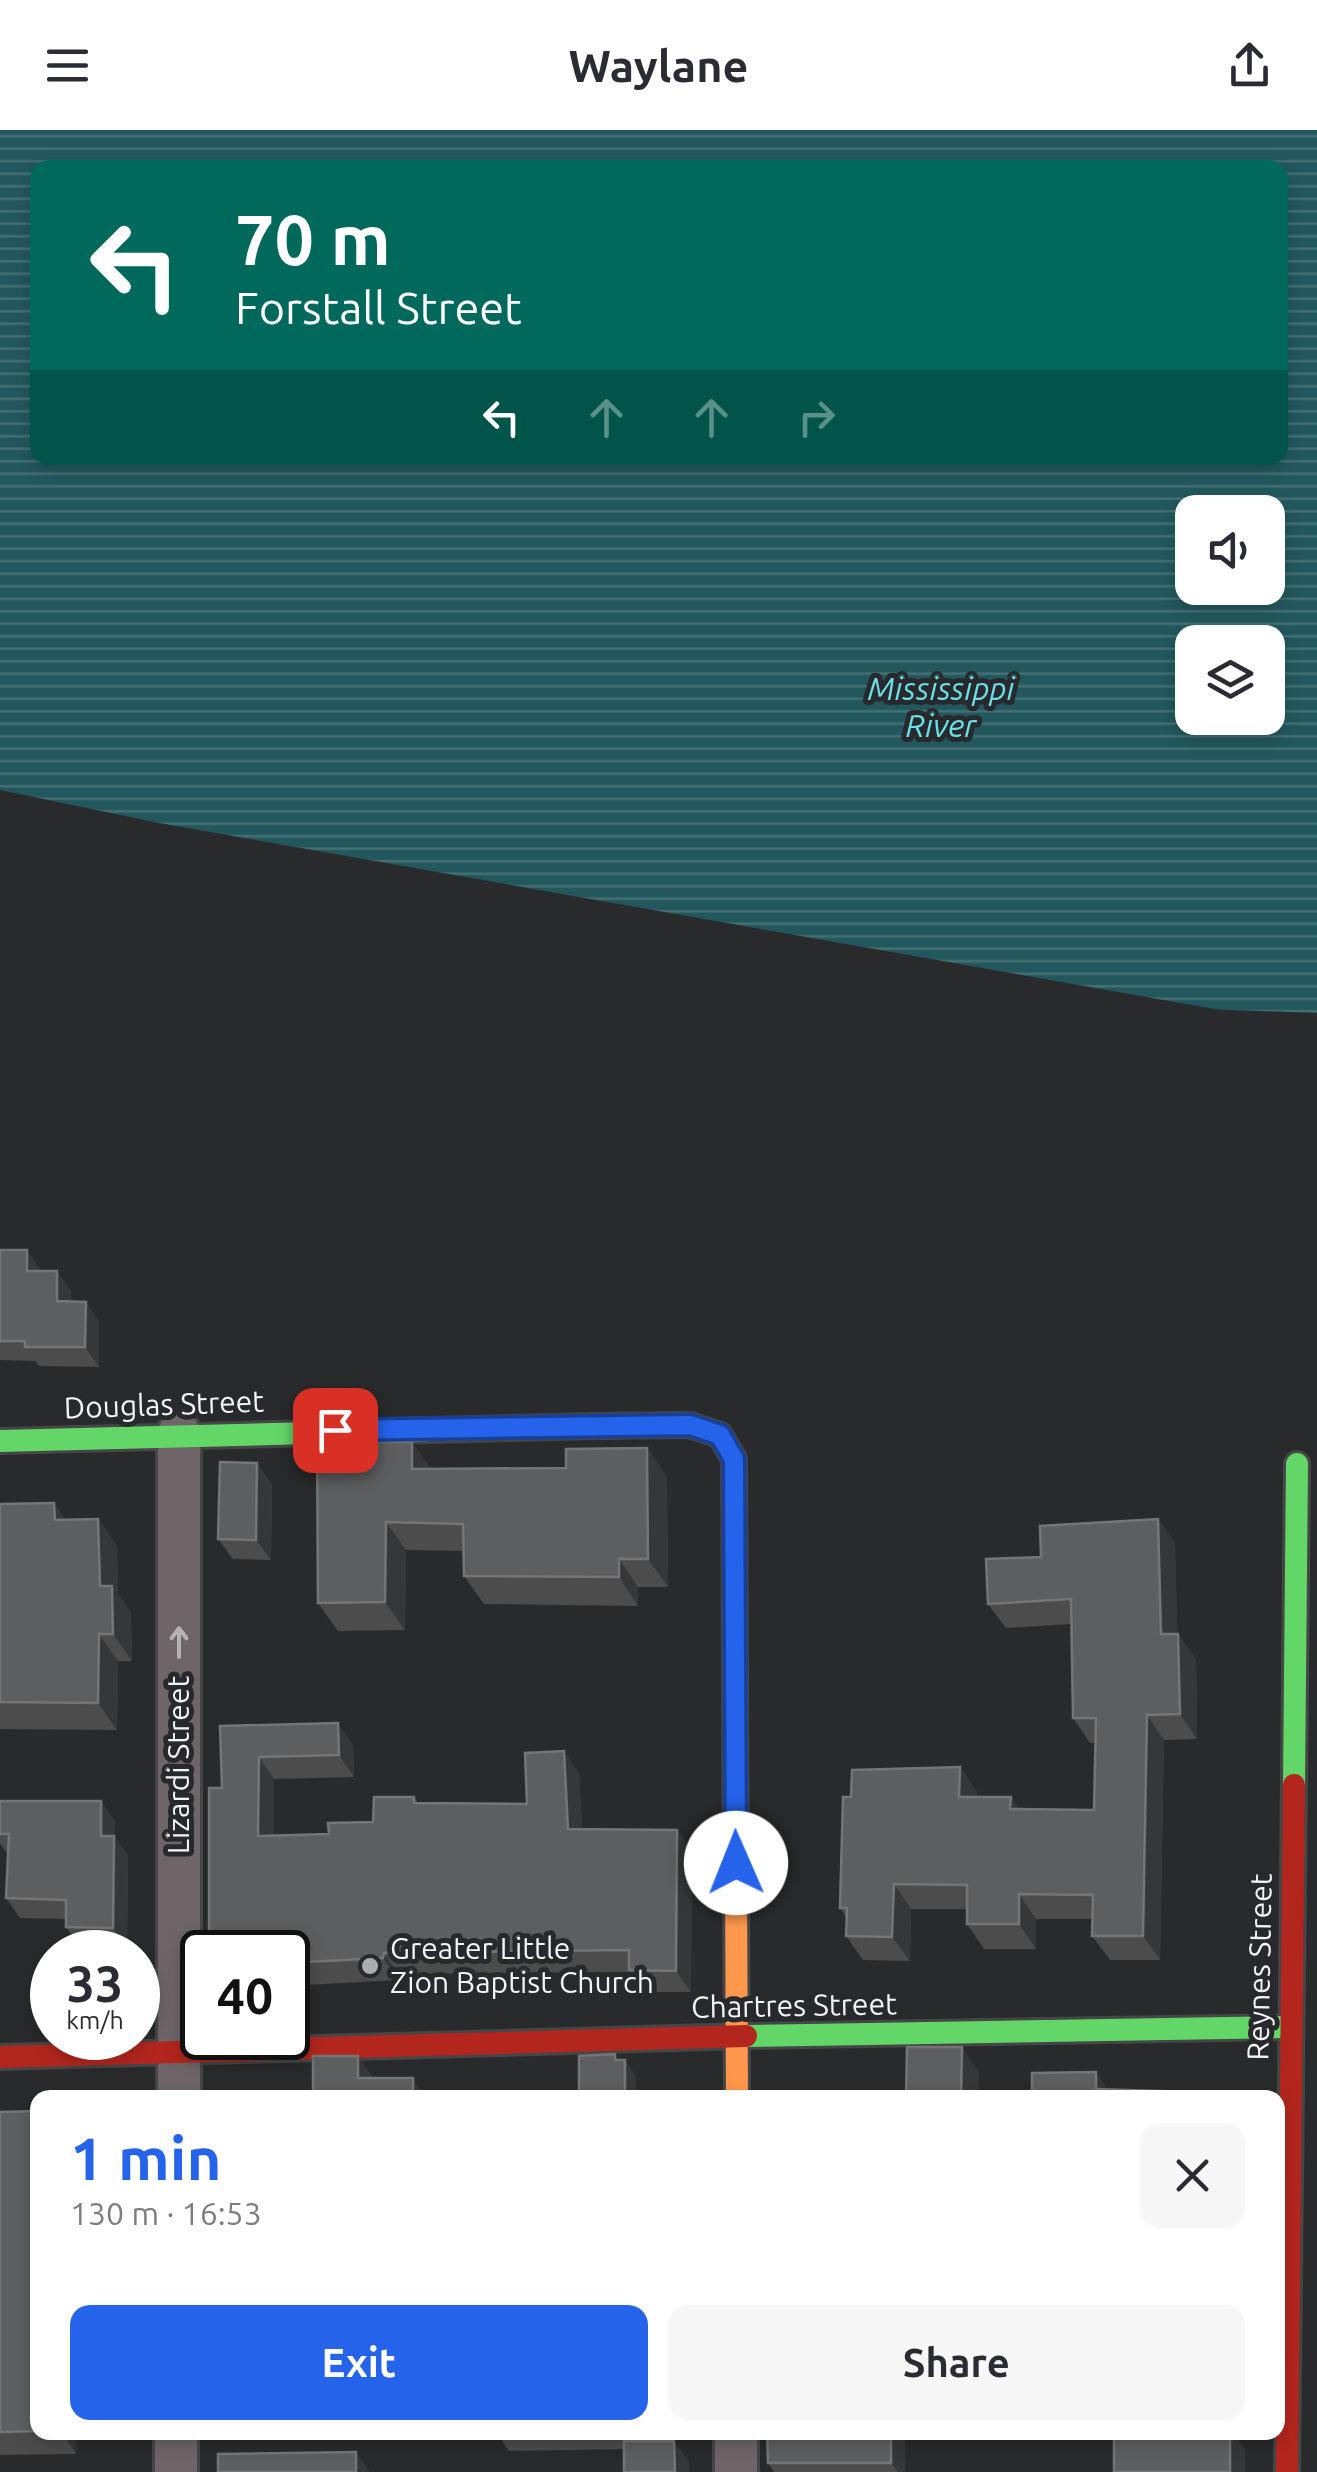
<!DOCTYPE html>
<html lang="en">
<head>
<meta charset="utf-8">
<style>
  body { margin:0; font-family:Ubuntu,sans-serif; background:#f7f7f7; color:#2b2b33; height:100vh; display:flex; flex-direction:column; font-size:38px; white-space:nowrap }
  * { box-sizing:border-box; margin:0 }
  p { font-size:32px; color:#7c7c81 }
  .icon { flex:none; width:55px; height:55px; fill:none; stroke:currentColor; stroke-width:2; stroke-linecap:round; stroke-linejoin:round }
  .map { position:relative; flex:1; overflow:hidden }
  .details { position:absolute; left:30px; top:1960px; width:1255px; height:350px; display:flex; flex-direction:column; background:#fff; border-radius:20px; box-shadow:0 5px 15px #0003 }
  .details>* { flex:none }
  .hud { position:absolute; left:30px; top:30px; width:1258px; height:305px; border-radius:20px; box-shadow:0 5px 15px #0003; background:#00695c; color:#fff; overflow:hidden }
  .tools { position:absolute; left:1175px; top:365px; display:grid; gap:20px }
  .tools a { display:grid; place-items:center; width:110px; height:110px; border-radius:20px; background:#fff; box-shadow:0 5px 15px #0003; font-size:50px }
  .speed { position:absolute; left:30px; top:1800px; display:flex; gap:20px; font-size:50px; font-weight:700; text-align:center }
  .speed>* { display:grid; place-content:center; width:130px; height:130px; border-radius:50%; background:#fff; box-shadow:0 5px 15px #0003; line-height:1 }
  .speed small { font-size:25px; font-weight:400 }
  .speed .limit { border:5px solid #111; border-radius:15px; background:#fff; color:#111 }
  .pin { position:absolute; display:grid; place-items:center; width:85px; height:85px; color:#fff; margin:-42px; border-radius:20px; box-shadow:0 5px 15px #0006 }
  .me { position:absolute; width:110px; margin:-55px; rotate:359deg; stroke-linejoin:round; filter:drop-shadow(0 0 8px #0008) }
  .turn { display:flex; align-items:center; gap:35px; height:210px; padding:0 40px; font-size:45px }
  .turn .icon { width:130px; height:130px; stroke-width:2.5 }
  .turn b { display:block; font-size:70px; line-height:85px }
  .lanes { display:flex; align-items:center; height:95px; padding:0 40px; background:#0003; justify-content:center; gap:50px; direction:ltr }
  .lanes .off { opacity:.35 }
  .round { display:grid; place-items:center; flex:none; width:105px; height:105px; border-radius:20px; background:#f7f7f7 }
  .overview { display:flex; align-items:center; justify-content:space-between; height:170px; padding:0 40px }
  h1 { font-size:60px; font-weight:700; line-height:75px; color:#2563eb }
  .cta { display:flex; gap:20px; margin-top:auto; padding:20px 40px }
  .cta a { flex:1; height:115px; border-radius:20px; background:#2563eb; color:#fff; font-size:40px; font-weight:700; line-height:115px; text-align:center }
  .cta a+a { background:#f7f7f7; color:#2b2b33 }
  header { display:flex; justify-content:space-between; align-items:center; height:130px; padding:0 40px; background:#fff; font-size:45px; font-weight:700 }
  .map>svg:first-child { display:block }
</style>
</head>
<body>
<header><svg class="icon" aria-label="menu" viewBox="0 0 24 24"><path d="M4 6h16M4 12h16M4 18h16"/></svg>Waylane<svg class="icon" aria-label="share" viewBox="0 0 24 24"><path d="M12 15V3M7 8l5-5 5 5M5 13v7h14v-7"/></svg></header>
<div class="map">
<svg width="1317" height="2342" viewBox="0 0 1317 2342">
  <defs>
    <pattern id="water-rules" width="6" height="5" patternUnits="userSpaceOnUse" patternTransform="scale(2.5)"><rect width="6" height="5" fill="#22585d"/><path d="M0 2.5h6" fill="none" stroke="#437075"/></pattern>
  </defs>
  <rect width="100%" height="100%" fill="#292a2b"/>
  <path fill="url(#water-rules)" fill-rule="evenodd" d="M 0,0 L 1317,0 L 1317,897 L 159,693 L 0,660 ZM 38,38 L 1280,38 L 1280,328 L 38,328 ZM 1192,382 L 1268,382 L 1268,458 L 1192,458 ZM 1192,512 L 1268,512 L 1268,588 L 1192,588 Z"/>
  <path fill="#292a2b" d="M 1177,878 L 1317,883 L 1317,902 L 1244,890 Z"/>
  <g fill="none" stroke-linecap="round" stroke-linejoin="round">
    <g stroke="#454647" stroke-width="48">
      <path id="street" d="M 179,1968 L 179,1303
        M 176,2342 L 176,2302
        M 736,2342 L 736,2302"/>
    </g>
    <g stroke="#454647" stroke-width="28">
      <path id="fast" d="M 0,1311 L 593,1296
        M 1294,1655 L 1297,1334
        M 746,1906 L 1289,1897"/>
    </g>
    <g stroke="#454647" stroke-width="28">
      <path id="slow" d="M 593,1296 L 690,1295 L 720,1305 L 734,1329 L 737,1968"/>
    </g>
    <g stroke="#454647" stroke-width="28">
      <path id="jam" d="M 0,1927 L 746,1906
        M 1287,2342 L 1294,1655"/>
    </g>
    <use href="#street" stroke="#6d6567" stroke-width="42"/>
    <use href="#fast" stroke="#63d668" stroke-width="22"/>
    <use href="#slow" stroke="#ff974d" stroke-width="22"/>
    <use href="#jam" stroke="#b3261e" stroke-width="22"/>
  </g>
  <path fill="#4c4c4d" d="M 0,1120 L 27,1120 L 41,1141 L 57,1141 L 71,1161 L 71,1171 L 99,1191 L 99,1237 L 39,1236 L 35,1231 L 0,1230 Z
    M 364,1304 L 369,1311 L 431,1339 L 566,1338 L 647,1318 L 667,1347 L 668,1457 L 638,1457 L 638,1476 L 484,1474 L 464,1446 L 464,1421 L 406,1420 L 405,1500 L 338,1501 L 318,1473 Z
    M 272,1354 L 271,1430 L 233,1429 L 218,1409 Z
    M 0,1374 L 66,1390 L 98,1389 L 117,1416 L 118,1464 L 131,1483 L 132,1531 L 118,1531 L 117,1600 L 0,1599 Z
    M 1158,1389 L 1175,1413 L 1177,1504 L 1196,1529 L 1197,1609 L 1164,1610 L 1160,1830 L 1110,1830 L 1092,1806 L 1093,1789 L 1036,1789 L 1036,1819 L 984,1819 L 967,1794 L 967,1779 L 911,1779 L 910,1831 L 863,1830 L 846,1806 L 846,1787 L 840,1778 L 851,1667 L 960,1637 L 977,1662 L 977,1667 L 1011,1667 L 1019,1679 L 1094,1680 L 1095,1613 L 1090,1613 L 1073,1588 L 1071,1494 L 1006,1498 L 988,1474 L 1041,1427 Z
    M 220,1596 L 353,1615 L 354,1647 L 274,1649 L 274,1706 L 329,1704 L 373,1692 L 414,1667 L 418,1673 L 527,1674 L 579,1643 L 582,1699 L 677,1700 L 692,1722 L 691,1862 L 644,1862 L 630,1842 L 399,1844 L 398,1850 L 288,1856 L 288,1822 L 222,1658 Z
    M 0,1671 L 101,1671 L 115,1691 L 115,1707 L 128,1726 L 127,1817 L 79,1817 L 66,1797 L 66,1789 L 20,1788 L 6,1768 L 8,1724 L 0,1714 Z
    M 38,1981 L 38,2302 L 76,2302 L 76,2324 L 0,2325 L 0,1982 Z
    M 496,2302 L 647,2302 L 647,2311 L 689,2331 L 624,2319 L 509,2321 Z
    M 1045,2302 L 1233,2302 L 1245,2321 L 1114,2308 L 1048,2307 Z
    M 905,2305 L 905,2342 L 774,2342 L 768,2333 Z"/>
  <path fill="#363738" d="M 27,1120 L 41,1140 L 40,1160 L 27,1141 Z
    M 57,1141 L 71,1161 L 70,1191 L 57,1171 Z
    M 86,1172 L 99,1191 L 99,1237 L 85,1217 Z
    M 412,1312 L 432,1340 L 412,1339 Z
    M 647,1318 L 667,1347 L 668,1457 L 648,1429 Z
    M 257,1333 L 272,1354 L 271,1430 L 256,1410 Z
    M 54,1373 L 73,1400 L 55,1390 Z
    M 98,1389 L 117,1416 L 118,1464 L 131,1483 L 132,1531 L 113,1504 L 100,1456 Z
    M 1158,1389 L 1175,1413 L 1178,1529 L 1161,1504 Z
    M 386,1392 L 406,1420 L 405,1500 L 385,1472 Z
    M 619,1429 L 638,1457 L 638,1476 L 619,1447 Z
    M 99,1504 L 118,1531 L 117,1600 L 98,1573 Z
    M 1178,1504 L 1196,1529 L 1197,1609 L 1180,1584 Z
    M 1147,1585 L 1164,1610 L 1160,1830 L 1143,1806 Z
    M 338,1593 L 353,1615 L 354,1647 L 339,1625 Z
    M 564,1621 L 579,1643 L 584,1721 L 568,1699 Z
    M 259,1627 L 274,1649 L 274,1728 L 258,1706 Z
    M 960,1637 L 977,1662 L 976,1691 L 959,1667 Z
    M 1011,1667 L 1028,1692 L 1010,1679 Z
    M 101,1671 L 115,1691 L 115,1707 L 128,1726 L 127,1817 L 113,1798 L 101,1706 Z
    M 677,1700 L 692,1722 L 691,1862 L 676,1841 Z
    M 894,1754 L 911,1779 L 910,1831 L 892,1807 Z
    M 1019,1764 L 1036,1789 L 1036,1819 L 1019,1794 Z
    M 384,1823 L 399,1844 L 398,1850 L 383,1828 Z
    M 962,1917 L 979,1942 L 979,1968 L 961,1968 Z
    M 615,1924 L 625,1939 L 625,1930 L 636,1946 L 636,1968 L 625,1968 Z
    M 358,1926 L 374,1949 L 358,1948 Z
    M 1096,1942 L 1111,1964 L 1096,1959 Z
    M 413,1948 L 426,1968 L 413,1968 Z
    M 61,2302 L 76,2302 L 76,2324 Z
    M 636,2302 L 647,2302 L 647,2318 Z
    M 891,2302 L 903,2302 L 905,2305 L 905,2342 L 898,2342 L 891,2333 Z
    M 1230,2302 L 1233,2302 L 1245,2321 L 1245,2342 L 1230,2342 Z
    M 674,2311 L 689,2331 L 689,2342 L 675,2342 Z
    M 356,2322 L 370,2342 L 356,2342 Z"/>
  <path fill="#5d5e5f" stroke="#757576" stroke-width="2.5" d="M 0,1120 L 27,1120 L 27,1141 L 57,1141 L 57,1171 L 86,1172 L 85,1217 L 25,1217 L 25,1211 L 0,1211 Z
    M 364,1304 L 364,1311 L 412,1312 L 412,1339 L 566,1338 L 566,1319 L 647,1318 L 648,1429 L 619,1429 L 619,1447 L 464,1446 L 463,1394 L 386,1392 L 385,1472 L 318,1473 L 317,1305 Z
    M 220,1332 L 257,1333 L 256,1410 L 218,1409 Z
    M 54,1373 L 55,1390 L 98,1389 L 100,1456 L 112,1456 L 113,1504 L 99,1504 L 98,1573 L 0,1572 L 0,1374 Z
    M 1158,1389 L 1161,1504 L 1178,1504 L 1180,1584 L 1147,1585 L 1143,1806 L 1092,1806 L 1093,1765 L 1019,1764 L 1019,1794 L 967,1794 L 967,1755 L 894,1754 L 892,1807 L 846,1806 L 847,1778 L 840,1778 L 843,1667 L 851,1667 L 852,1640 L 960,1637 L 959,1667 L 1011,1667 L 1010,1679 L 1094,1680 L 1096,1588 L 1073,1588 L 1071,1469 L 988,1474 L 986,1429 L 1041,1427 L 1040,1396 Z
    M 338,1593 L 339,1625 L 259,1627 L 258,1706 L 329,1704 L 328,1693 L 373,1692 L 374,1667 L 414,1667 L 414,1673 L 527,1674 L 525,1623 L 564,1621 L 568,1699 L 677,1700 L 676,1841 L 629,1840 L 629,1820 L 384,1823 L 383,1828 L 288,1833 L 288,1822 L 209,1822 L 209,1658 L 222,1658 L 220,1596 Z
    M 0,1671 L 101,1671 L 101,1706 L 114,1706 L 113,1798 L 66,1797 L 66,1770 L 6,1768 L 9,1704 L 0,1704 Z
    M 907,1917 L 962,1917 L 961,1968 L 906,1968 Z
    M 615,1924 L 615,1930 L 625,1930 L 625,1968 L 579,1968 L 579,1926 Z
    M 313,1926 L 358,1926 L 358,1948 L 413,1948 L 413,1968 L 313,1968 Z
    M 1096,1942 L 1096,1959 L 1224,1963 L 1224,1968 L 1032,1968 L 1032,1943 Z
    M 38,1981 L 38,2301 L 0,2302 L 0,1982 Z
    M 767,2302 L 891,2302 L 891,2333 L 768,2333 Z
    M 1114,2302 L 1230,2302 L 1230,2342 L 1114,2342 Z
    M 624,2311 L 674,2311 L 675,2342 L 624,2342 Z
    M 356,2322 L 356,2342 L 218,2342 L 218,2324 Z"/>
  <defs><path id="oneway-shaft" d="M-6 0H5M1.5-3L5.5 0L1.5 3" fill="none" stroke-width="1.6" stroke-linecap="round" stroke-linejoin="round" transform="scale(2.5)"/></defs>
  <use stroke="#b6b3b5" href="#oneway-shaft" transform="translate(179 1512) rotate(-90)"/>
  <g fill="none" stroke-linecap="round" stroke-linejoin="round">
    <g stroke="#184099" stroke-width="25">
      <path id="route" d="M 335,1300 L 690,1295 L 720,1305 L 734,1329 L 736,1733"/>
    </g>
    <use href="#route" stroke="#2563eb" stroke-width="18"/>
  </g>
  <circle fill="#acadae" stroke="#28292c" stroke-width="4" cx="370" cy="1836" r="10"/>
  <g text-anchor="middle" stroke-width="10" stroke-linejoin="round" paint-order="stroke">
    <g font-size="30" fill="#f2f3f5" stroke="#28292c">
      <text transform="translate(164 1275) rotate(-2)" y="10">Douglas Street</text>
      <text transform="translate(179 1635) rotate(-90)" y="10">Lizardi Street</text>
      <text transform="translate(1260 1837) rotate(-89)" y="10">Reynes Street</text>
      <text transform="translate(794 1876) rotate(-1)" y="10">Chartres Street</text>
    </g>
    <g font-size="30" fill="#f2f3f5" stroke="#28292c" text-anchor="start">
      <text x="390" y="1829">Greater Little<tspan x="390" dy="34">Zion Baptist Church</tspan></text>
    </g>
    <g font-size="32" font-style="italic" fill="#69dfe8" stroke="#28292c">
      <text x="941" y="570">Mississippi<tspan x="941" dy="37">River</tspan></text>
    </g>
  </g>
</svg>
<div class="tools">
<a><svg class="icon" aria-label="sound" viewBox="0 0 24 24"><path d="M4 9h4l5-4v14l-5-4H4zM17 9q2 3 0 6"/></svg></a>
<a><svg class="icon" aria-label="layers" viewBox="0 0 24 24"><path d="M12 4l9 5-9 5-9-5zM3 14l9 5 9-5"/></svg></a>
</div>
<div class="speed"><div>33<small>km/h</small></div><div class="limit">40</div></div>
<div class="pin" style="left:335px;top:1300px;background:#d93025"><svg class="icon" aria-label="arrive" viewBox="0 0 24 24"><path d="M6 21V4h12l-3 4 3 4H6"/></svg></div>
<svg class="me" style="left:736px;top:1733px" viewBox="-20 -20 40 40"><circle r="19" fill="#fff"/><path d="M0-13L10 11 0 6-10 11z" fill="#2563eb"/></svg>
<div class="hud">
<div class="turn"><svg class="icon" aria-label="left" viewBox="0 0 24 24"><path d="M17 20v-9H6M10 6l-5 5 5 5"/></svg><div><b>70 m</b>Forstall Street</div></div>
<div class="lanes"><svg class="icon" aria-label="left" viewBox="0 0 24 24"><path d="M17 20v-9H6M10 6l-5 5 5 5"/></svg><svg class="icon off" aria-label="ahead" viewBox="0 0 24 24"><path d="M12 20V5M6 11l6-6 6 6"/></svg><svg class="icon off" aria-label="ahead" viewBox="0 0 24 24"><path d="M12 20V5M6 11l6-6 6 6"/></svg><svg class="icon off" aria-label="right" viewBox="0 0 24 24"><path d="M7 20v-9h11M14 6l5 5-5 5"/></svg></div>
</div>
<section class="details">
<div class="overview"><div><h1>1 min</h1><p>130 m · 16:53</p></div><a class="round"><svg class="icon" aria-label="close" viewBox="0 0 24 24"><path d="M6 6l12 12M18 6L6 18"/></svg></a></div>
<div class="cta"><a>Exit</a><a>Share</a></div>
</section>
</div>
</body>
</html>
